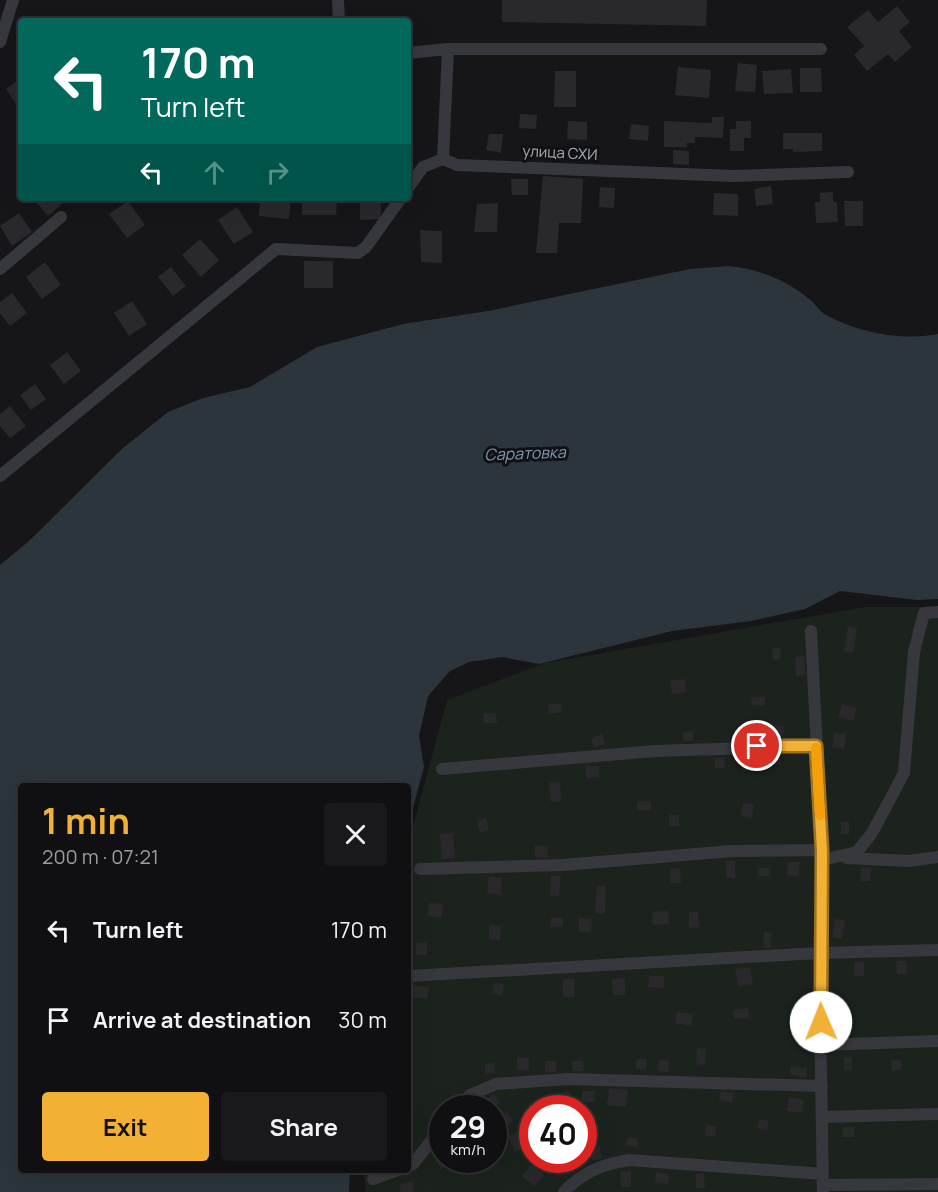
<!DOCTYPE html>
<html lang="en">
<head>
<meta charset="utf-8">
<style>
  body { margin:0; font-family:Manrope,sans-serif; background:#19191b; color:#f1f3f6; height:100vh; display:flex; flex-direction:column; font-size:22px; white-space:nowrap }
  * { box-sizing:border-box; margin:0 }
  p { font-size:20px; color:#9c9d9f }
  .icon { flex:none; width:33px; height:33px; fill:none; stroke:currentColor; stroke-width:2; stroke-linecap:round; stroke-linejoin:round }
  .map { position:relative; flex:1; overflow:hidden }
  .details { position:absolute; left:18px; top:783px; width:393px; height:390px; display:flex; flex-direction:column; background:#101012; border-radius:6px; box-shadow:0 6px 24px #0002,0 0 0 2px #303032 }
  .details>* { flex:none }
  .guide { position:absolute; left:18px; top:18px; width:393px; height:183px; border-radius:6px; box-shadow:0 6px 24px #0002,0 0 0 2px #303032; background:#00695c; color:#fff; overflow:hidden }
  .speed { position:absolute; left:429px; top:1095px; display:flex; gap:12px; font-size:30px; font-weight:700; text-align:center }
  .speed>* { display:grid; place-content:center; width:78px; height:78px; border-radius:50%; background:#101012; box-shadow:0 6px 24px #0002,0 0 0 2px #303032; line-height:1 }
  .speed small { font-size:15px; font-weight:400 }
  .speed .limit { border:9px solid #d22; background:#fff; color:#111 }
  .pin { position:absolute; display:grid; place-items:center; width:51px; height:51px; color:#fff; margin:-26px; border:3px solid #fff; border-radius:50%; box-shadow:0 2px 6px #0007 }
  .me { position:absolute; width:66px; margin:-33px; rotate:359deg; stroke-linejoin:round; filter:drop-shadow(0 0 4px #0008) }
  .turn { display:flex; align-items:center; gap:21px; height:126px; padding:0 24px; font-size:27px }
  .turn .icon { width:78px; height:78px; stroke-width:2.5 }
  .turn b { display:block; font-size:42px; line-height:51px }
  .lanes { display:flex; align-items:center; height:57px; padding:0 24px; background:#0003; justify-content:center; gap:30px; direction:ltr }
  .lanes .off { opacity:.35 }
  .round { display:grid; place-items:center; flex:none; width:63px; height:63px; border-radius:6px; background:#19191b }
  .summary { display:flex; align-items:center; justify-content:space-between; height:102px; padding:0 24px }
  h1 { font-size:36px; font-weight:700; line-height:45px; color:#f2b134 }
  .button { display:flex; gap:12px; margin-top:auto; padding:12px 24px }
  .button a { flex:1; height:69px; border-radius:6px; background:#f2b134; color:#111; font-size:24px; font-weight:700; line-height:69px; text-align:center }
  .button a+a { background:#19191b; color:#f1f3f6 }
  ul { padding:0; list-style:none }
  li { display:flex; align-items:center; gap:18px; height:90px; padding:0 24px }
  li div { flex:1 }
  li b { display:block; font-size:22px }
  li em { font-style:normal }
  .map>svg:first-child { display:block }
</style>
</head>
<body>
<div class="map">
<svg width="938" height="1192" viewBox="0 0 938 1192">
  <rect width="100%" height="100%" fill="#161618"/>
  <path fill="#1c231d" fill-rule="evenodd" d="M 865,607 L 938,607 L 938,1192 L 366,1192 L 363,1170 L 408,1170 L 408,845 L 447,700 L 545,663 ZM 442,1108 L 494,1108 L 494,1160 L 442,1160 ZM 532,1108 L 584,1108 L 584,1160 L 532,1160 Z"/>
  <path fill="#2c353c" d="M 729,266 C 758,269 786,280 809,299 C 815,303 819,311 826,315 C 859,333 901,341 938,334 L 938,599 L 917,600 L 840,591 L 805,609 L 751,621 L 672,631 L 539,664 L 502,657 L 469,662 L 450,671 L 428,696 L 419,736 L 424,767 L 408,826 L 408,786 L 21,786 L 21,1170 L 350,1170 L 349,1192 L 0,1192 L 0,565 L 29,541 L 123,448 L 168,412 L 203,398 L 250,387 L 317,347 L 403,324 L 488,311 L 690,269 Z"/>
  <path fill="#29292c" d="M 502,0 L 707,0 L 706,26 L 502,22 Z
    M 897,6 L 910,22 L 899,31 L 912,47 L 895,62 L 888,54 L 867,71 L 854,55 L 864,46 L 847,27 L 868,10 L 878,22 Z
    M 738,63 L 757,65 L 755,92 L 735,91 Z
    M 678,67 L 711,70 L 709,98 L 675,95 Z
    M 800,68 L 821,68 L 822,92 L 800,92 Z
    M 791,69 L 793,93 L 764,94 L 762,71 Z
    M 555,71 L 576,71 L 576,107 L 554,107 Z
    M 21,78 L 21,112 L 6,89 Z
    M 520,114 L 537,115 L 536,129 L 519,128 Z
    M 712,117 L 724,117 L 723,138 L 695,137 L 695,143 L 687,143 L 687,147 L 664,147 L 664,121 L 712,123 Z
    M 568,121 L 587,122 L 587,140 L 567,139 Z
    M 736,121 L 751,121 L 751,138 L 744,138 L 744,151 L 730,151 L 730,129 L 736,129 Z
    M 631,124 L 649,126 L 648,141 L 629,139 Z
    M 783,133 L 822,133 L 822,151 L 793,152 L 793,149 L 783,149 Z
    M 489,134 L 503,134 L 501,153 L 486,150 Z
    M 673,150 L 689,151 L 689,165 L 673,164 Z
    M 543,176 L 583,179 L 581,223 L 559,223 L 557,253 L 536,253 Z
    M 511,179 L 528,179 L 528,195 L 512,195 Z
    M 771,186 L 773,204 L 756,206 L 754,189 Z
    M 600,187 L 615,188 L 614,208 L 599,207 Z
    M 833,192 L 833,202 L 837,202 L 838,222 L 816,223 L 815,202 L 820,202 L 820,193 Z
    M 714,193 L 738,194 L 738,216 L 713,215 Z
    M 43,198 L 59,198 L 63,203 L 48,216 L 37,203 Z
    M 260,198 L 291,198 L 289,219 L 259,216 Z
    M 302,198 L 337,198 L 336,215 L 302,215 Z
    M 360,198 L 381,198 L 381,219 L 360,220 Z
    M 128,201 L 145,225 L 127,238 L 109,214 Z
    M 844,201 L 863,201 L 863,226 L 845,226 Z
    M 498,203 L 497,232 L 474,232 L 477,204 Z
    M 237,207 L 253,232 L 234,244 L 218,220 Z
    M 19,213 L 32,232 L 12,246 L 0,226 Z
    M 420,230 L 442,231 L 442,263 L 421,262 Z
    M 200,239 L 219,260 L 201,277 L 182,255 Z
    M 304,261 L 333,261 L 333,288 L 304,288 Z
    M 45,262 L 61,285 L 42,299 L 26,277 Z
    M 171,267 L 186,286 L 173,296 L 158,277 Z
    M 12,293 L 27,313 L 10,326 L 0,313 L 0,302 Z
    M 132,301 L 147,324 L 129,336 L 114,313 Z
    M 67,352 L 81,371 L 64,384 L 50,365 Z
    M 35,384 L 46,399 L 31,410 L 20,395 Z
    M 10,406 L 26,426 L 10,438 L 0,426 L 0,414 Z
    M 848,626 L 857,628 L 853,653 L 844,651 Z
    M 772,648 L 780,648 L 781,659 L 773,660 Z
    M 804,656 L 806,675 L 796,676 L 795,657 Z
    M 685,679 L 687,692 L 672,694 L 670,681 Z
    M 751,697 L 765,697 L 765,705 L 752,705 Z
    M 561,703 L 562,712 L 549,714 L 548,705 Z
    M 842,704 L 857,708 L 853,721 L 838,717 Z
    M 483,713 L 496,713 L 497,723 L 484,723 Z
    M 764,725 L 784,726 L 783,737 L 763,735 Z
    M 693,731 L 693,741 L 683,741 L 683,732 Z
    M 834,733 L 846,734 L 844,749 L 832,747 Z
    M 602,734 L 605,744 L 594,748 L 591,738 Z
    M 770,755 L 780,755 L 781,764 L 771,765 Z
    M 715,758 L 725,758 L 724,768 L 715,768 Z
    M 742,759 L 751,759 L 751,771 L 742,771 Z
    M 586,766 L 599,766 L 600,777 L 586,778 Z
    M 560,782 L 561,801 L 551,802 L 549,783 Z
    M 637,801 L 651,801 L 651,810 L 637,810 Z
    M 743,803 L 754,804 L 752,818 L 741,816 Z
    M 669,815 L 679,815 L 679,826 L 669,826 Z
    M 486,818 L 489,830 L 480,832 L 477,821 Z
    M 841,822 L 849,822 L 849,834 L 841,834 Z
    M 453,833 L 455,858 L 442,859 L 440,834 Z
    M 535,845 L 548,846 L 547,858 L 535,857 Z
    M 726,861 L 735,861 L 735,878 L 726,878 Z
    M 788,862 L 800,862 L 799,876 L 787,875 Z
    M 680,868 L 681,883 L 670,883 L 670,869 Z
    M 758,868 L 770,868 L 770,876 L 758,876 Z
    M 861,868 L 871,868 L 870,881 L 860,881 Z
    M 551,876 L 561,876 L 559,896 L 550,895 Z
    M 489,877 L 502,878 L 501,895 L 487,893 Z
    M 597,886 L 606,886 L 605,913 L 595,913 Z
    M 429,903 L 443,904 L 441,918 L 427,916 Z
    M 668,911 L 669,924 L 653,925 L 652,912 Z
    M 689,912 L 698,912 L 699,927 L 689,928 Z
    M 551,918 L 563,918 L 563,927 L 550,927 Z
    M 579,918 L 592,919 L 591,932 L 579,932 Z
    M 835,919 L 845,920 L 842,939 L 832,937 Z
    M 489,925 L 501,926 L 500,940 L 489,939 Z
    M 764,932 L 772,933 L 770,948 L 763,947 Z
    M 416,943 L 427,943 L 427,955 L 416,955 Z
    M 896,961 L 906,961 L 907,974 L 897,974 Z
    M 854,962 L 864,962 L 864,976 L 854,976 Z
    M 750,967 L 753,984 L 738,986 L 735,969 Z
    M 649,976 L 664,976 L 664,988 L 648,987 Z
    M 625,978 L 625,995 L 613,995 L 612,979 Z
    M 563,979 L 574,979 L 574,997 L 563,997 Z
    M 494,983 L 504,984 L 502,995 L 492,994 Z
    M 413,985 L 429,987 L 427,999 L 412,997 Z
    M 748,1008 L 749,1018 L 734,1019 L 733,1010 Z
    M 677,1012 L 693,1014 L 691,1026 L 675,1023 Z
    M 794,1015 L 807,1015 L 807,1028 L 793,1028 Z
    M 697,1048 L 706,1049 L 705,1065 L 696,1064 Z
    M 517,1057 L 529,1058 L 529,1070 L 517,1070 Z
    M 844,1057 L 852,1058 L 852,1070 L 844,1070 Z
    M 637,1059 L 646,1059 L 646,1070 L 636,1069 Z
    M 659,1060 L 669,1061 L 668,1072 L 658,1071 Z
    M 891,1060 L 901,1060 L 902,1070 L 892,1071 Z
    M 545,1061 L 556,1061 L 556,1072 L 545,1072 Z
    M 572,1061 L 583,1061 L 584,1071 L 573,1071 Z
    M 494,1063 L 495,1073 L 485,1073 L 485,1064 Z
    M 791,1066 L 807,1068 L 806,1077 L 790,1075 Z
    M 609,1088 L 628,1090 L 626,1107 L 607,1105 Z
    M 582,1091 L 595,1091 L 595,1102 L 582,1102 Z
    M 721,1091 L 734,1094 L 732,1103 L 719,1100 Z
    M 569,1092 L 570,1103 L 557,1105 L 555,1094 Z
    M 494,1094 L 500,1103 L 486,1108 L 482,1102 Z
    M 789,1097 L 804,1100 L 802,1113 L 787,1111 Z
    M 507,1112 L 513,1121 L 498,1131 L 494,1122 Z
    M 759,1119 L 769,1121 L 767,1130 L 757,1128 Z
    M 706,1125 L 716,1127 L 715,1137 L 705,1135 Z
    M 843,1127 L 854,1127 L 854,1137 L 842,1137 Z
    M 518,1132 L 525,1147 L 515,1152 L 508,1136 Z
    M 628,1137 L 638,1138 L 637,1147 L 626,1145 Z
    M 600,1146 L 602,1159 L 592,1160 L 590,1147 Z
    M 442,1154 L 442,1160 L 452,1162 L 441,1169 L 435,1159 Z
    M 477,1161 L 485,1168 L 478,1175 L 471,1169 Z
    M 531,1165 L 544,1175 L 535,1186 L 522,1176 Z
    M 631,1171 L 631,1187 L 621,1187 L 620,1172 Z
    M 656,1172 L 669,1174 L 668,1184 L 655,1182 Z
    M 696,1174 L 704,1174 L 705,1188 L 696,1188 Z
    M 413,1182 L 414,1192 L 401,1192 L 399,1184 Z"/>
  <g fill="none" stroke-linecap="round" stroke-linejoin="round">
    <path stroke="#37383d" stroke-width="12" d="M 338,0 L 339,21
      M 0,42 L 13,0
      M 448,49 L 821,49
      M 408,53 L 448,49 L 443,159 L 457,165 L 734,176 L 848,172
      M 408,188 L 423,167 L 443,159
      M 0,269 L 61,217
      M 0,476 L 276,249 L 358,253 L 366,247 L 401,198
      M 811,631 L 822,850 L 819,953 L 823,1192
      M 442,769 L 655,751 L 815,746
      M 847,858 L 908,861 L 938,857
      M 822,860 L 857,852 L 872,833 L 904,773 L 914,652 L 924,613 L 938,612
      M 420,869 L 563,865 L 732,851 L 822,850
      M 408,976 L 819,953 L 938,950
      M 821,1045 L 938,1041
      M 459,1108 L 470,1095 L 496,1084 L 568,1079 L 822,1086
      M 822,1117 L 938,1114
      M 408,1166 L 413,1164 L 442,1127
      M 373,1179 L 398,1170
      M 823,1185 L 938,1184
      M 564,1192 C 582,1172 604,1164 629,1160 L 823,1174"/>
  </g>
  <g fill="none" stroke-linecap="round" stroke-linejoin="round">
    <g stroke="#9d7322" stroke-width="15">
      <path id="route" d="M 757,746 L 816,746 L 822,850 L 821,1022"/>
    </g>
    <use href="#route" stroke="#f2b134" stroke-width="10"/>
    <path stroke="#f59e0b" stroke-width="10" d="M 816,748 L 820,815"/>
  </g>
  <g text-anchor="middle" stroke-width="6" stroke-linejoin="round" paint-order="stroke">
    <g font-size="15" fill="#a8adb8" stroke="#111113">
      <text transform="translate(560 153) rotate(3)" y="5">улица СХИ</text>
    </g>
    <g font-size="16" font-style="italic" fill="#7f9bb3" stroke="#111113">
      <text transform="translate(525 453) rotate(-2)" y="6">Саратовка</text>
    </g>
  </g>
</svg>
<div class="speed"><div>29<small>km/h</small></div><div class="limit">40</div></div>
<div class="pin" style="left:757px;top:746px;background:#d93025"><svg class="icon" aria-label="arrive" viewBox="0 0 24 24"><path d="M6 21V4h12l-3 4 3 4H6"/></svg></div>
<svg class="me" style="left:821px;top:1022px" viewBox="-20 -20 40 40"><circle r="19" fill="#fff"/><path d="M0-13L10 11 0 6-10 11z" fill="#f2b134"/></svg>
<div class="guide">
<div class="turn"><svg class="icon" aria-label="left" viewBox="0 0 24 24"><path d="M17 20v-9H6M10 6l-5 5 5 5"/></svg><div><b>170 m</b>Turn left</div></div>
<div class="lanes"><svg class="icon" aria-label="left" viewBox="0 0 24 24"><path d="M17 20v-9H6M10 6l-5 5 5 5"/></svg><svg class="icon off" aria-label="ahead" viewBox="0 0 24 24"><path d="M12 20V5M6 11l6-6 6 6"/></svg><svg class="icon off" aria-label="right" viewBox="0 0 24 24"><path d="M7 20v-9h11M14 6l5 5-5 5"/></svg></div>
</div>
<section class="details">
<div class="summary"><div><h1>1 min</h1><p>200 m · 07:21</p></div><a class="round"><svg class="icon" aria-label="close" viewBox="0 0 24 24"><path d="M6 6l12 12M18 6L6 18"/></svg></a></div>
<ul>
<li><svg class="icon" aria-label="left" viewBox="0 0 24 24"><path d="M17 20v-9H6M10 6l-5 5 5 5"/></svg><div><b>Turn left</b></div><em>170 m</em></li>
<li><svg class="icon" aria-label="arrive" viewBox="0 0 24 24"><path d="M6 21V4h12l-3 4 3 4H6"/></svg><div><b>Arrive at destination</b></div><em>30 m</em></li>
</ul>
<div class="button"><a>Exit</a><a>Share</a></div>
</section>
</div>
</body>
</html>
